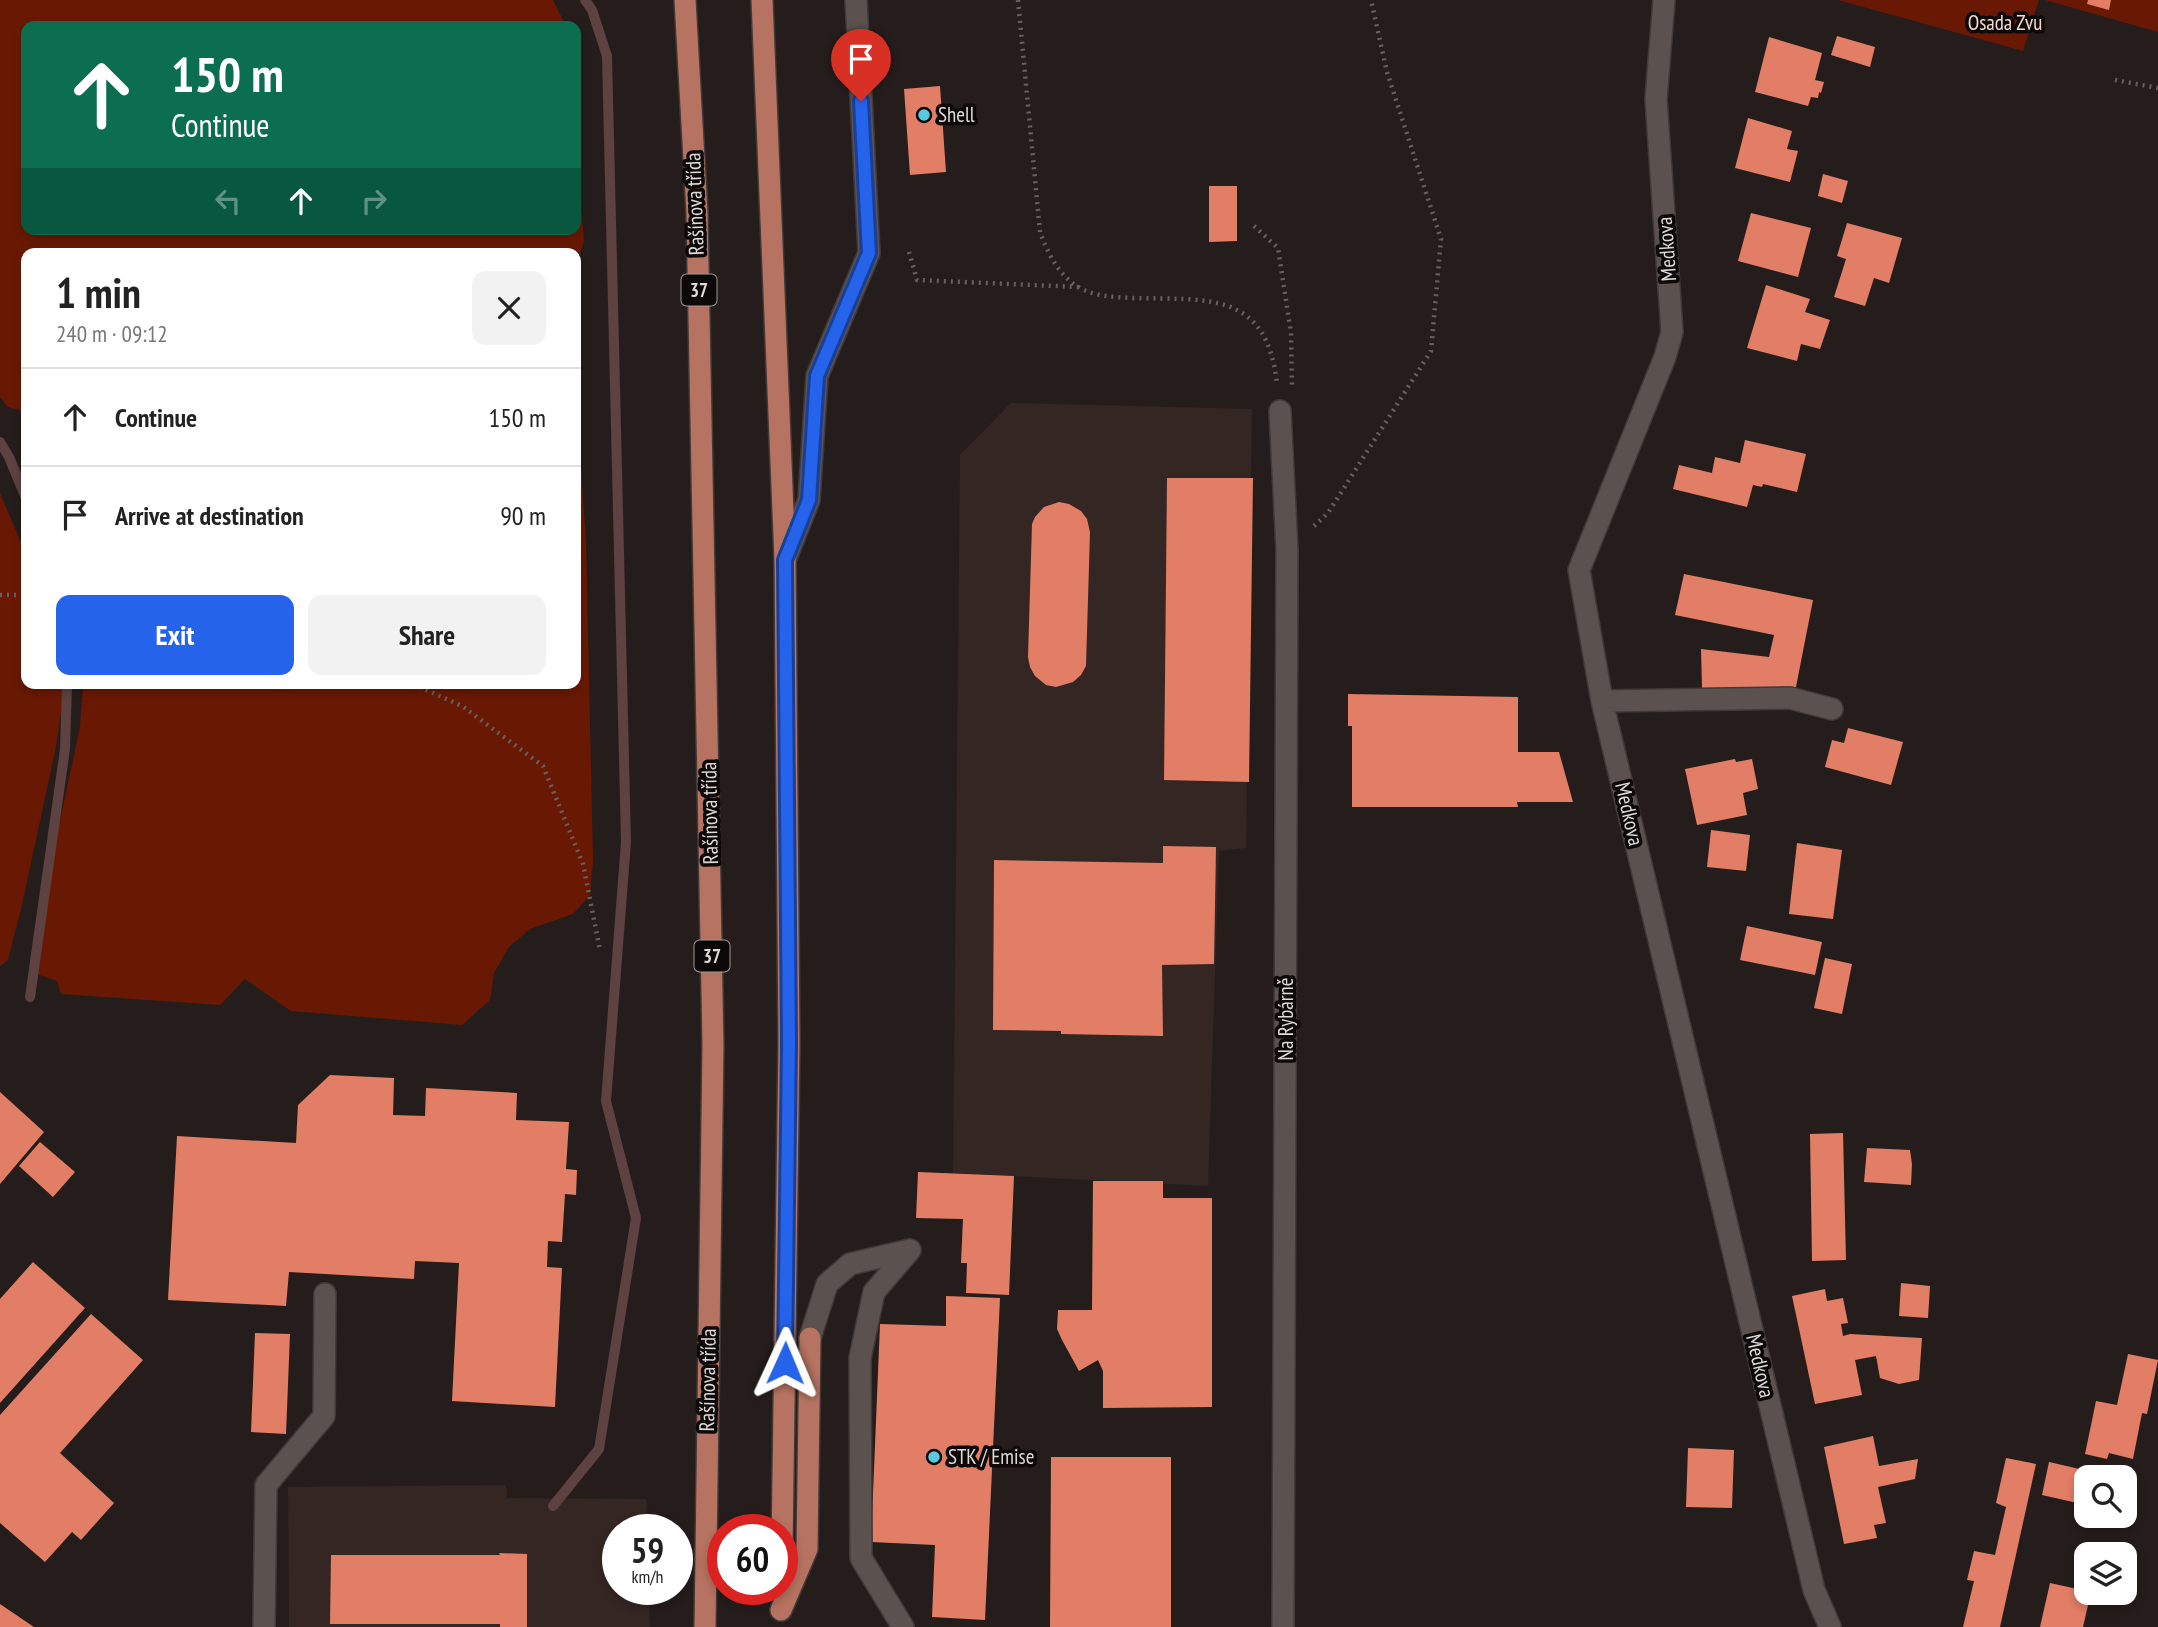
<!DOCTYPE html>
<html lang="en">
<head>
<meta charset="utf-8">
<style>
  body { margin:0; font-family:"PT Sans Narrow",sans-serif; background:#f2f2f2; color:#222; height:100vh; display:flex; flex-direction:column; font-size:26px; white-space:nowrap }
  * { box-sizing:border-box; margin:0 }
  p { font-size:23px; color:#767676 }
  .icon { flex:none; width:38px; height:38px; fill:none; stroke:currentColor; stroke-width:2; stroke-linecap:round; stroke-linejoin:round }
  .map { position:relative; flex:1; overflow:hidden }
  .side { position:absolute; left:21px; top:248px; width:560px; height:441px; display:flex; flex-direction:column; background:#fff; border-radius:14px; box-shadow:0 4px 10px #0003 }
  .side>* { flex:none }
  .guide { position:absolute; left:21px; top:21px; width:560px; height:214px; border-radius:14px; box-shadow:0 4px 10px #0003; background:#0b6e4f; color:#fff; overflow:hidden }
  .buttons { position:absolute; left:2074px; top:1465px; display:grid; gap:14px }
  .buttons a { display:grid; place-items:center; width:63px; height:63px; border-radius:14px; background:#fff; box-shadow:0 4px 10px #0003; font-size:35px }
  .speed { position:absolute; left:602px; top:1514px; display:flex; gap:14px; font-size:35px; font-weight:700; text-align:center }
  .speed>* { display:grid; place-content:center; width:91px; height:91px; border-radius:50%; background:#fff; box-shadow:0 4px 10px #0003; line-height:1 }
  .speed small { font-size:18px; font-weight:400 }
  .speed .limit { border:10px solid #d22; background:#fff; color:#111 }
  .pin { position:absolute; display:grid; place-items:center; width:60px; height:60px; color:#fff; margin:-72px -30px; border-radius:50% 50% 50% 0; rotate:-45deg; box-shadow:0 0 7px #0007 }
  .pin .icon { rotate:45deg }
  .me { position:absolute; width:77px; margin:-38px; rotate:1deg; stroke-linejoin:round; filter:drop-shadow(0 0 5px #0008) }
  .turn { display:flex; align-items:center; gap:24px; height:147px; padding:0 35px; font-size:32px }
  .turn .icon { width:91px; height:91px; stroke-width:2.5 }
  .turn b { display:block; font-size:49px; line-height:60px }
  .lanes { display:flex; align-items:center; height:66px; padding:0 35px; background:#0003; justify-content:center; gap:35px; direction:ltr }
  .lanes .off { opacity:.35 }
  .round { display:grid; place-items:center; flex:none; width:74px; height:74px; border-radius:14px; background:#f2f2f2 }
  .overview { display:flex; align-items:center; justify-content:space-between; height:119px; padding:0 35px }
  h1 { font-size:42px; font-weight:600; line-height:52px }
  .cta { display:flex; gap:14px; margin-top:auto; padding:14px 35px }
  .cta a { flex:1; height:80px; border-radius:14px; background:#2563eb; color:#fff; font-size:28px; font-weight:600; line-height:80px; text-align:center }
  .cta a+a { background:#f2f2f2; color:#222 }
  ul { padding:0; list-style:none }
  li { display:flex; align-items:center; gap:21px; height:98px; padding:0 35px; border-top:2px solid #e0e0e0 }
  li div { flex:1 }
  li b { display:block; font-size:26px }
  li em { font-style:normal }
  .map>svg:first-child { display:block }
</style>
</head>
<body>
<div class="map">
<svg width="2158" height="1627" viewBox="0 0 2158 1627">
  <rect width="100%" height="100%" fill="#251d1b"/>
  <path fill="#342623" d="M 1011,403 L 1252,409 L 1246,848 L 1219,851 L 1208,1186 L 953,1173 L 960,455 Z
    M 506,1485 L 507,1498 L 646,1499 L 647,1529 L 618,1530 L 618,1589 L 649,1589 L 650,1627 L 289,1627 L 288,1487 Z"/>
  <path fill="#691903" d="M 0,0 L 553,0 L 566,26 L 26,26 L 26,229 L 576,229 L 576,183 L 580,190 L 584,241 L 576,266 L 576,254 L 26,254 L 26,412 L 8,407 L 0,397 Z
    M 1838,0 L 2039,0 L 2023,51 Z
    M 2045,0 L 2158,0 L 2158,32 Z
    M 576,390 L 586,542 L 593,862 L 590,895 L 573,914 L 530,929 L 509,947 L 494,973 L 490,1000 L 462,1025 L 291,1011 L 245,979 L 220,1005 L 61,994 L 57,981 L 31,972 L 47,882 L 80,727 L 83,684 L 576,684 Z
    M 0,493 L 26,554 L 26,684 L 65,684 L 56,747 L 21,909 L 8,960 L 0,966 Z"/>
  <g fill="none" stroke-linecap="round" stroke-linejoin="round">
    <path stroke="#5e4141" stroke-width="10" d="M 0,442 L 9,457 L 26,498
      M 30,997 L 65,749 L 67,684
      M 553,1506 L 599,1449 L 636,1218 L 606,1101 L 626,842 L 607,56 L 592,10 L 585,0"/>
  </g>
  <path fill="#e27e65" d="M 2088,0 L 2111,0 L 2109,10 L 2087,4 Z
    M 1837,36 L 1875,47 L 1870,67 L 1831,55 Z
    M 1769,37 L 1822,53 L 1815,80 L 1824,82 L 1821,93 L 1819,92 L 1818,98 L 1811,97 L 1808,106 L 1755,92 Z
    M 940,86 L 946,172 L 910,175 L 904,89 Z
    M 1748,118 L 1792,131 L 1787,149 L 1798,151 L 1790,182 L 1735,168 Z
    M 1823,174 L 1848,181 L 1842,203 L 1818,196 Z
    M 1209,186 L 1237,186 L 1237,241 L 1209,242 Z
    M 1751,213 L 1811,228 L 1798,277 L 1738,261 Z
    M 1847,223 L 1902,238 L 1889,283 L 1874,278 L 1865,306 L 1834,297 L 1846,259 L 1837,256 Z
    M 1766,285 L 1810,299 L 1805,312 L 1830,320 L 1820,349 L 1801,344 L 1797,361 L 1747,348 Z
    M 1745,440 L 1806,454 L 1797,492 L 1763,484 L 1762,487 L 1753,485 L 1747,507 L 1673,489 L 1679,465 L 1712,473 L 1715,457 L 1740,463 Z
    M 1167,478 L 1253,478 L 1249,782 L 1164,780 Z
    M 1059,502 L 1069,504 L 1081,511 L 1087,519 L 1090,532 L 1086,666 L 1081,675 L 1073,682 L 1056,687 L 1046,685 L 1035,676 L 1030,667 L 1028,657 L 1032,524 L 1035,517 L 1044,507 Z
    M 1684,574 L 1813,600 L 1796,687 L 1702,688 L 1701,649 L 1769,657 L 1774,635 L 1675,615 Z
    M 1348,694 L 1518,697 L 1518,752 L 1559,752 L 1573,802 L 1517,802 L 1518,807 L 1352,807 L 1352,726 L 1348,726 Z
    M 1848,728 L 1903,742 L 1891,785 L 1825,767 L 1832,740 L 1844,743 Z
    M 1735,759 L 1736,762 L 1752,759 L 1758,789 L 1743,793 L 1747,815 L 1697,825 L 1685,769 Z
    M 1711,830 L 1750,835 L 1746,871 L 1707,867 Z
    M 1797,843 L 1842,850 L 1833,919 L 1789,914 Z
    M 1163,846 L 1216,847 L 1214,964 L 1162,965 L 1163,1036 L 1061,1034 L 1061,1031 L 993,1030 L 994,860 L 1163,863 Z
    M 1747,926 L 1822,942 L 1815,975 L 1740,960 Z
    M 1825,958 L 1852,964 L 1842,1014 L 1814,1008 Z
    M 330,1075 L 394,1078 L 393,1115 L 425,1116 L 426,1088 L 517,1093 L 516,1120 L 569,1122 L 566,1169 L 577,1170 L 576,1195 L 565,1194 L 562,1242 L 548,1241 L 547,1267 L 562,1268 L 555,1407 L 452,1401 L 459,1263 L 415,1261 L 414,1279 L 289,1272 L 286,1306 L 168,1300 L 177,1136 L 296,1143 L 298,1105 Z
    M 0,1092 L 44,1132 L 0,1184 Z
    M 1843,1133 L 1846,1260 L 1812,1261 L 1810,1134 Z
    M 40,1142 L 75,1172 L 53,1197 L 19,1166 Z
    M 1867,1148 L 1910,1150 L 1912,1164 L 1911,1185 L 1864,1182 Z
    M 918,1172 L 1014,1176 L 1009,1295 L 966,1293 L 967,1263 L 961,1263 L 963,1219 L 916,1218 Z
    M 1093,1181 L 1163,1181 L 1163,1198 L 1212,1198 L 1212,1407 L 1103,1408 L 1103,1371 L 1098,1360 L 1079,1371 L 1062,1340 L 1057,1329 L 1058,1310 L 1092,1310 Z
    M 33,1262 L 85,1308 L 0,1403 L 0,1299 Z
    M 1901,1283 L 1930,1286 L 1928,1318 L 1899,1316 Z
    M 1825,1289 L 1827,1301 L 1843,1298 L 1848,1323 L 1841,1324 L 1843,1336 L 1850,1334 L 1922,1338 L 1919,1380 L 1899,1384 L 1880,1378 L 1876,1356 L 1855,1360 L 1862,1395 L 1815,1404 L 1792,1296 Z
    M 946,1296 L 1000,1298 L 985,1620 L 932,1617 L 935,1545 L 871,1542 L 880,1324 L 946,1326 Z
    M 91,1314 L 143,1360 L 60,1453 L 114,1503 L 81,1540 L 72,1532 L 45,1562 L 0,1523 L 0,1415 Z
    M 255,1333 L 290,1334 L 286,1434 L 251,1432 Z
    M 2128,1354 L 2158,1360 L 2147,1414 L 2142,1413 L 2133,1459 L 2109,1453 L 2107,1459 L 2085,1454 L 2096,1401 L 2117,1405 Z
    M 1873,1436 L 1879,1466 L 1918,1459 L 1915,1479 L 1878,1487 L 1886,1523 L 1874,1525 L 1877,1538 L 1844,1544 L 1824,1447 Z
    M 1688,1448 L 1734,1450 L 1732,1508 L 1686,1507 Z
    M 1051,1457 L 1171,1457 L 1171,1627 L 1050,1627 Z
    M 2006,1458 L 2036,1464 L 2000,1627 L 1963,1627 L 1974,1581 L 1967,1580 L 1974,1551 L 1995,1555 L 2006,1507 L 1996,1503 Z
    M 2049,1462 L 2097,1473 L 2096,1477 L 2086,1477 L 2086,1505 L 2042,1495 Z
    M 499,1553 L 527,1554 L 527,1627 L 500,1627 L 500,1624 L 330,1624 L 331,1555 L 500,1555 Z
    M 2050,1583 L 2091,1592 L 2083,1627 L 2040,1627 Z
    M 0,1604 L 34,1627 L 0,1627 Z"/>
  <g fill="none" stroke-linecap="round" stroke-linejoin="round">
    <g stroke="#403938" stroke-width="24">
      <path id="minor" d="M 1664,0 L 1656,99 L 1672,332 L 1665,357 L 1579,570 L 1602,701 L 1814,1590 L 1830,1627
        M 1280,411 L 1287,550 L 1283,1627
        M 785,560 L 809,500 L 817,376 L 869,253 L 856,0
        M 1602,701 L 1790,698 L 1832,709
        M 810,1338 L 827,1284 L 850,1264 L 910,1250
        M 264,1627 L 266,1485 L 324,1416 L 325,1294
        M 903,1627 L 861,1558 L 860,1358 L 874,1292 L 910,1250"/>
    </g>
    <g stroke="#403938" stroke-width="24">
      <path id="major" d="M 685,0 L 697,213 L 713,1045 L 705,1627
        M 762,0 L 785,560 L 789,1043 L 782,1550
        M 781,1610 L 807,1549 L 810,1338"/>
    </g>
    <path stroke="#68605f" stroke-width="4.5" stroke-dasharray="2 5" stroke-linecap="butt" d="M 1018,0 L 1040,232 C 1048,254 1059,276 1080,288 C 1097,297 1115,297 1133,298 C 1207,300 1267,290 1277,384
      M 2115,80 L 2158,88
      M 1254,226 L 1278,248 L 1291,333 L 1292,387
      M 909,252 L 917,280 L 1079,287
      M 1314,526 L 1328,513 L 1431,351 L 1441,239 L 1387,72 L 1371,0
      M 0,595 L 26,595
      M 413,684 L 462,706 L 543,766 L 583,864 L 600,950"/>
    <use href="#minor" stroke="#5b524f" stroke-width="21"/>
    <use href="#major" stroke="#b77361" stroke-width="21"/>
  </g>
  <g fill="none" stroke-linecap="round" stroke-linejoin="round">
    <g stroke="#184099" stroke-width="18">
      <path id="route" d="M 785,1363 L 789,1043 L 785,560 L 809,500 L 817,376 L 869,253 L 861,101"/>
    </g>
    <use href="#route" stroke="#2563eb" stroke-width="12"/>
  </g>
  <g fill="#58c9e3" stroke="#0b0807" stroke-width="2.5">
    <circle cx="924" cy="115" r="7"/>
    <circle cx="934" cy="1457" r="7"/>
  </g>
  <g text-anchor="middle" stroke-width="7" stroke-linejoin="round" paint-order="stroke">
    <g fill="#0b0807" stroke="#9f9a99" stroke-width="2">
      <rect x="681.5" y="274.5" width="35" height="31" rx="5"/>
      <rect x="694.5" y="940.5" width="35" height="31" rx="5"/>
    </g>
    <g font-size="19" font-weight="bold" fill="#dfd9d8">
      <text x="699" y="297">37</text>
      <text x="712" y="963">37</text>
    </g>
    <g font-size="21" fill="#f4d9d1" stroke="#0b0807">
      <text x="2005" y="30">Osada Zvu</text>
    </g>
    <g font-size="21" fill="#dfd9d8" stroke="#0b0807" text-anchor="start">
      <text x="938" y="122">Shell</text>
      <text x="948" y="1464">STK / Emise</text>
    </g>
    <g font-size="21" fill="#dfd9d8" stroke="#0b0807">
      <text transform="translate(695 204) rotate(-92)" y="7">Rašínova třída</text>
      <text transform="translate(1667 249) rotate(-94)" y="7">Medkova</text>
      <text transform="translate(710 813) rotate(-91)" y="7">Rašínova třída</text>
      <text transform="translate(1629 814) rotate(77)" y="7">Medkova</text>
      <text transform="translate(1286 1019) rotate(-90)" y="7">Na Rybárně</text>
      <text transform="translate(1760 1366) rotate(77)" y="7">Medkova</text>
      <text transform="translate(708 1380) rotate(-89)" y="7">Rašínova třída</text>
    </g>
  </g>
</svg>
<div class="buttons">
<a><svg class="icon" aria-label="search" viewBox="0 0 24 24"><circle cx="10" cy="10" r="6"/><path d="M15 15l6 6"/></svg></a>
<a><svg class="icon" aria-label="layers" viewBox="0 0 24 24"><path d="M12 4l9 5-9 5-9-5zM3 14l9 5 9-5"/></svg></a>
</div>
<div class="speed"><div>59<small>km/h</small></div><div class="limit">60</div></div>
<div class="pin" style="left:861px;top:101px;background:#d93025"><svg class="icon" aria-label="arrive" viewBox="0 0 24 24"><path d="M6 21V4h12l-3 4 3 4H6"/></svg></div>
<svg class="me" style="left:785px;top:1363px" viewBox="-20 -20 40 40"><path d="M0-17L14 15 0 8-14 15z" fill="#2563eb" stroke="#fff" stroke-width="4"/></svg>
<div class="guide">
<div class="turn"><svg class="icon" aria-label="ahead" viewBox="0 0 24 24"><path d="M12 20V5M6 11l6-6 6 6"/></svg><div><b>150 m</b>Continue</div></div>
<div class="lanes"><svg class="icon off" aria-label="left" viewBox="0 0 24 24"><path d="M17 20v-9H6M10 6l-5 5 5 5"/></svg><svg class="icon" aria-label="ahead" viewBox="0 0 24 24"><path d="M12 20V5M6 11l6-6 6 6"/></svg><svg class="icon off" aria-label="right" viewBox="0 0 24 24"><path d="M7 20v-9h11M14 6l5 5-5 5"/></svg></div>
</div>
<section class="side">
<div class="overview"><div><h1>1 min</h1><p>240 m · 09:12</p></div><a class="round"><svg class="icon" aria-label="close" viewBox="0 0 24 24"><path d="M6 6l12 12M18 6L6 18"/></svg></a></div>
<ul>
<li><svg class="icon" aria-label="ahead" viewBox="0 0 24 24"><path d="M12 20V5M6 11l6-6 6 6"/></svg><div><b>Continue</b></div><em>150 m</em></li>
<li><svg class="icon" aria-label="arrive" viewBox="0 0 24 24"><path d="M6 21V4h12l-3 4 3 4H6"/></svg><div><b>Arrive at destination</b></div><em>90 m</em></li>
</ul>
<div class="cta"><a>Exit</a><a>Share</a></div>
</section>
</div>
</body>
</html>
